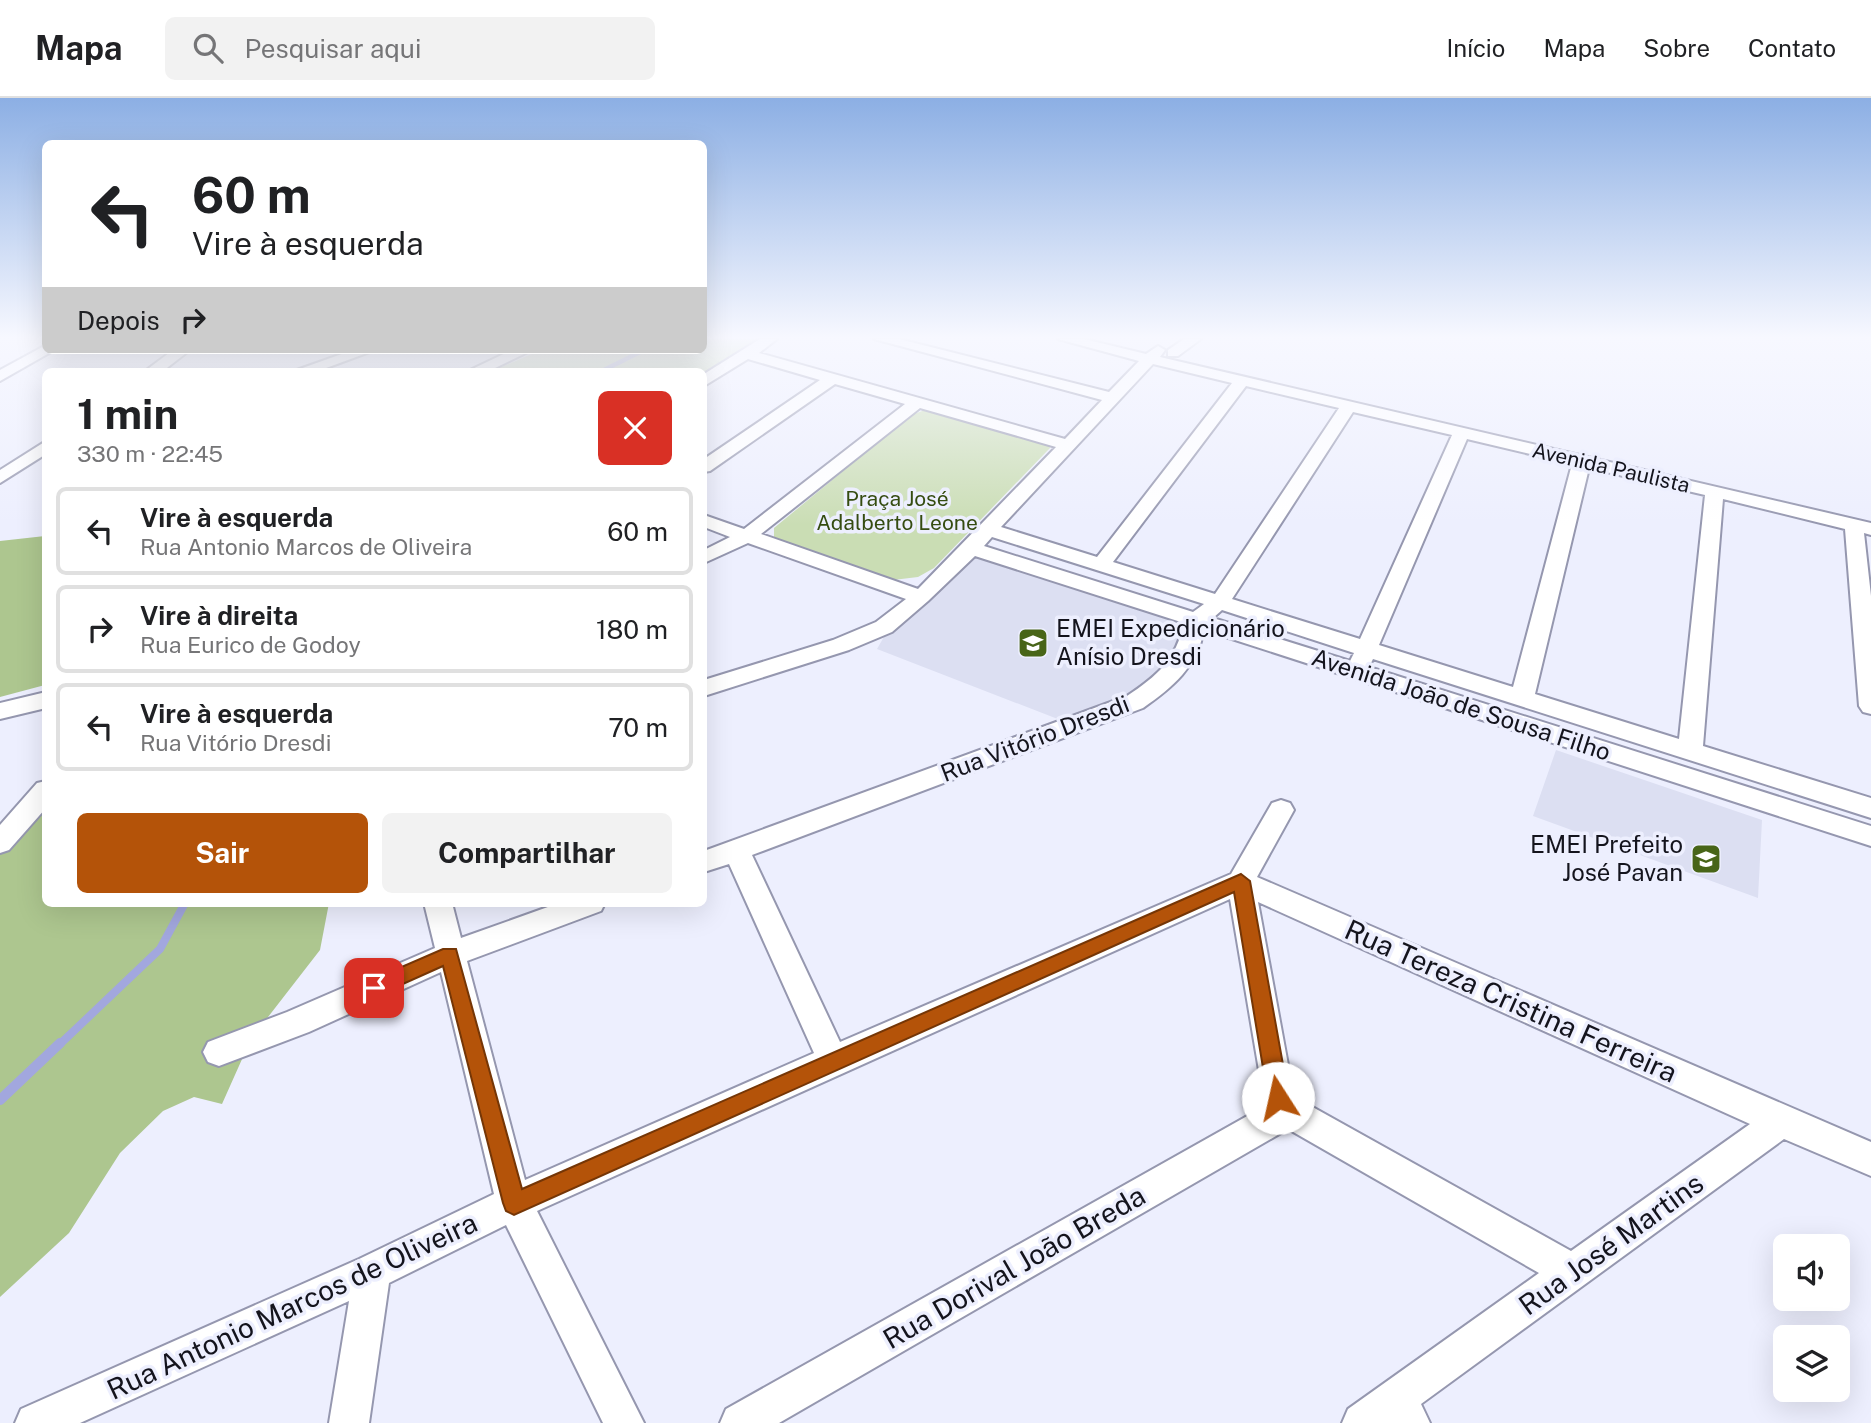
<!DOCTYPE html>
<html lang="pt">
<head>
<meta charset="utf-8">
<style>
  body { margin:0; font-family:"Public Sans",sans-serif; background:#f2f2f2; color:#202124; height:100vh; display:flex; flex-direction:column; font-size:26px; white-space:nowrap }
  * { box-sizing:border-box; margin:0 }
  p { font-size:23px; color:#757577 }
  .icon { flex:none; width:38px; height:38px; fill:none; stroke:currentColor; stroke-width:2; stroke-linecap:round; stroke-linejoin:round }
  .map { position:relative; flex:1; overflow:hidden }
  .sheet { position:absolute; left:42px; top:270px; width:665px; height:539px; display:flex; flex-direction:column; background:#fff; border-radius:10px; box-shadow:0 7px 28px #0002 }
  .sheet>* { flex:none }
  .banner { position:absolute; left:42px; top:42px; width:665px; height:214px; border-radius:10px; box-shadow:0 7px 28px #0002; background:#fff; color:#202124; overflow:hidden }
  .controls { position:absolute; left:1773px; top:1136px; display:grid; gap:14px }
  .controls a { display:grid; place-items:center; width:77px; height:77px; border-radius:10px; background:#fff; box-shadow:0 7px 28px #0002; font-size:35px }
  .pin { position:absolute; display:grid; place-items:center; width:60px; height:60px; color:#fff; margin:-30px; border-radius:14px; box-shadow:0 4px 10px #0006 }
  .me { position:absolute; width:77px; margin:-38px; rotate:350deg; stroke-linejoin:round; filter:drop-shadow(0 0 5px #0008) }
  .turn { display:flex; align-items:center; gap:24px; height:147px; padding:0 35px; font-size:32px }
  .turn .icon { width:91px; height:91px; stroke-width:2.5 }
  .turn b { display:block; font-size:49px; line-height:60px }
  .then { display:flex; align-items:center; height:66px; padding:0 35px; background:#0003; gap:14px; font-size:26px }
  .round { display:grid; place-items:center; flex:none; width:74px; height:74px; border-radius:10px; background:#f2f2f2 }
  .head { display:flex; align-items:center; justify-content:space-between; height:119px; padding:0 35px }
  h1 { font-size:42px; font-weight:700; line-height:52px }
  .primary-button { display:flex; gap:14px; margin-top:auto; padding:14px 35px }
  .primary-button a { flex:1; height:80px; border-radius:10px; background:#b45309; color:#fff; font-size:28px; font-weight:700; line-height:80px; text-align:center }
  .primary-button a+a { background:#f2f2f2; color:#202124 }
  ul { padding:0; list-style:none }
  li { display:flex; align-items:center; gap:21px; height:88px; margin:0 14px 10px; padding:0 21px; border:4px solid #e0e0e0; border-radius:10px }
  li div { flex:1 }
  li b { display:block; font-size:26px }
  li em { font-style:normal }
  header { display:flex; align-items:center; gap:42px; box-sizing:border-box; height:98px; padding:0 35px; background:#fff; border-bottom:2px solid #e0e0e0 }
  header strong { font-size:33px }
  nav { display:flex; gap:38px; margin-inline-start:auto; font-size:24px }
  .search { width:490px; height:63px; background:#f2f2f2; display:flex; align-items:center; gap:18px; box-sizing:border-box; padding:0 24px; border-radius:10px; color:#757577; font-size:26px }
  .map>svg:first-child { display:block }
</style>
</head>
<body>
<header>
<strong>Mapa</strong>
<div class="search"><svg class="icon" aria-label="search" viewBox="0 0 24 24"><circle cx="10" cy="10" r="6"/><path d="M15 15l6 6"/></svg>Pesquisar aqui</div>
<nav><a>Início</a><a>Mapa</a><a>Sobre</a><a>Contato</a></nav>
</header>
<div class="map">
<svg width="1871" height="1325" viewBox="0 0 1871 1325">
  <rect width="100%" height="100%" fill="#edeffe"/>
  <path fill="#dcdff2" d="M 973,453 L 1191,523 L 1184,555 L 1131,600 L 1068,625 L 877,551 L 889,530 Z
    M 1556,652 L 1762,722 L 1758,800 L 1533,718 Z"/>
  <path fill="#caddb4" d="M 704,241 L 760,241 L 704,276 L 704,273 L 492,273 L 541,252 L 704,252 Z
    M 925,312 L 1048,346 L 1050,350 L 934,470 L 918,479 L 893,482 L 774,440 L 774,430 L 911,317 Z"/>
  <path fill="#adc68f" d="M 45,438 L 45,587 L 0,599 L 0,443 Z
    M 45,698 L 46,805 L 329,805 L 320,852 L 251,941 L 222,1006 L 194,999 L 163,1013 L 120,1055 L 69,1135 L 0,1199 L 0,751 Z"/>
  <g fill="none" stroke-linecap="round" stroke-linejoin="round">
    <path stroke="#a2a7de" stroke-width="4.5" d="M 602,273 L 644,252"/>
    <path stroke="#a2a7de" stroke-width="8" d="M 59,947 L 160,851 L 185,805"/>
    <path stroke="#a2a7de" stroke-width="10" d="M 0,1002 L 60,945"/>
    <g stroke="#9597af" stroke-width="4">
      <path id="minor" d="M 760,241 L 777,241 L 759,255 L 1065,341 L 1102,302 L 874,241 L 899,241 L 1109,294 L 1139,263 L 1058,241 L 1084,241 L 1146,256 L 1158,248 L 1165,252 L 1160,259 L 1871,425 L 1871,437 L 1864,435 L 1871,498 L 1871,616 L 1863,614 L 1859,608 L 1845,431 L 1723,401 L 1703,648 L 1871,700 L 1871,720 L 1373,561 L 1369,569 L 1871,728 L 1871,748 L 1204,532 C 1197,569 1173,589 1143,610 L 752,757 L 840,944 L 1231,776 L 1272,705 L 1281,702 L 1290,705 L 1294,712 L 1257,779 L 1871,1044 L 1871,1078 L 1784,1041 L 1421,1306 L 1430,1325 L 1342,1325 L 1348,1311 L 1539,1175 L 1288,1031 L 779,1325 L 720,1325 L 726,1311 L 1265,1008 L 1230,801 L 537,1113 L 644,1325 L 603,1325 L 506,1127 L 389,1185 L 369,1325 L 329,1325 L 349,1203 L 80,1325 L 15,1325 L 21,1311 L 359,1161 L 494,1096 L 441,874 L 309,934 L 219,968 L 208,964 L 203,954 L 208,944 L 287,914 L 435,850 L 424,805 L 452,805 L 461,840 L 559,805 L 605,805 L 601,813 L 467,863 L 525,1082 L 814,955 L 729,766 L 704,774 L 704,753 L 1127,598 C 1157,578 1176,562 1184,525 L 975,458 L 928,503 L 892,534 L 849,552 L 704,598 L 704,582 L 833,542 L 876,524 L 906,501 L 748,445 L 704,465 L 704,452 L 730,439 L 704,429 L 704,417 L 744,431 L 905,306 L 835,286 L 710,373 L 704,374 L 704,361 L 820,282 L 748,261 L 704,288 L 704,276 ZM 1153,266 L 1232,285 L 1097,459 L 1001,429 ZM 1246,288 L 1339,310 L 1215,496 L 1113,464 ZM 920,310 L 1056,349 L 918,491 L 761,436 ZM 1353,314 L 1452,337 L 1360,541 L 1232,501 ZM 1467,341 L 1572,366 L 1513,589 L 1379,547 ZM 1589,370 L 1705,397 L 1679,641 L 1535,596 ZM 992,439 L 1204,506 L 1193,514 L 984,448 ZM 1222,512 L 1354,555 L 1350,563 L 1213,520 ZM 1258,804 L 1750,1026 L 1571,1153 L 1300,1002 L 1293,994 Z
        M 1184,241 L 1201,241 L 1178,258 L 1168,258 L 1168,252 Z
        M 46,247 L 46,252 L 53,252 L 51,254 L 0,283 L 0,272 Z
        M 173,252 L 190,252 L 163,273 L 145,273 Z
        M 353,252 L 375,252 L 318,273 L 294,273 Z
        M 512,252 L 532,252 L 489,273 L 468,273 Z
        M 46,343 L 46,356 L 0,385 L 0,372 Z
        M 46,594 L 46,610 L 0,621 L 0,605 Z
        M 46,683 L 46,710 L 9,752 L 0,755 L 0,727 L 37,685 Z"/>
    </g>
    <use href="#minor" fill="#fff" fill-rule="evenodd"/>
  </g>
  <linearGradient id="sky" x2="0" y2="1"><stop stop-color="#8cafe4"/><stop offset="0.56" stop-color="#f7f8ff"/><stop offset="1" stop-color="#f7f8ff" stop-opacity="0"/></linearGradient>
  <rect width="1871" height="427" fill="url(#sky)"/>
  <path fill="#b45309" stroke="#753606" stroke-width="2" d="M 1241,776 L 1250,783 L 1289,1000 L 1285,1007 L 1278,1010 L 1271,1007 L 1268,1000 L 1234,794 L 514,1117 L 506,1113 L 503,1105 L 443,868 L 374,899 L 367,896 L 364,890 L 367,884 L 443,851 L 456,851 L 522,1091 Z"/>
  <defs>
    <g id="school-square" transform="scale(1.575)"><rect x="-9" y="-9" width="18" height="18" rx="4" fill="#486518" stroke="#edeffe"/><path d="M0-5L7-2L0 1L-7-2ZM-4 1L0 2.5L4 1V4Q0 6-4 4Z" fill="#fff"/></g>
  </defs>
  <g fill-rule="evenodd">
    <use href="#school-square" x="1033" y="545"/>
    <use href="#school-square" x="1706" y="761"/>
  </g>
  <g text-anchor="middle" stroke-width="7" stroke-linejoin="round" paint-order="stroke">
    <g font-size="21" fill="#14141d" stroke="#edeffe">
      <text transform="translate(1611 370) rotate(13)" y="7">Avenida Paulista</text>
    </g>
    <g font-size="21" fill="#354c11" stroke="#edeffe">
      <text x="897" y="408">Praça José<tspan x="897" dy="24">Adalberto Leone</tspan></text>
    </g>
    <g font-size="24" fill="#14141d" stroke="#edeffe" text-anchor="start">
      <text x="1056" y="539">EMEI Expedicionário<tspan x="1056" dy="28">Anísio Dresdi</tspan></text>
      <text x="1683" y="755" text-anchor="end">EMEI Prefeito<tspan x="1683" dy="28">José Pavan</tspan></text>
    </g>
    <g font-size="24" fill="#14141d" stroke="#edeffe">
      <text transform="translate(1461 607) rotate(18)" y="8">Avenida João de Sousa Filho</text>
      <text transform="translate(1035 641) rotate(-21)" y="8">Rua Vitório Dresdi</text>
    </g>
    <g font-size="28" fill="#14141d" stroke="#edeffe">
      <text transform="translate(1511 903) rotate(24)" y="10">Rua Tereza Cristina Ferreira</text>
      <text transform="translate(1611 1146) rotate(-36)" y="10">Rua José Martins</text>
      <text transform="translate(1014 1169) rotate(-30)" y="10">Rua Dorival João Breda</text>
      <text transform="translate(292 1208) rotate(-25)" y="10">Rua Antonio Marcos de Oliveira</text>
    </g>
  </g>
</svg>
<div class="controls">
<a><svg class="icon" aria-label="sound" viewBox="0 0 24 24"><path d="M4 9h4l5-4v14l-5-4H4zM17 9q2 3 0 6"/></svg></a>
<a><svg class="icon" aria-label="layers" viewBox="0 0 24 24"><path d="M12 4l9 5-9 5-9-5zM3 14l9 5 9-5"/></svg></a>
</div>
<div class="pin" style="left:374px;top:890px;background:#d93025"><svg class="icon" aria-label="arrive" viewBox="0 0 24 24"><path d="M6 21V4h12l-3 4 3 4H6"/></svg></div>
<svg class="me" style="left:1278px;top:1000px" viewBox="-20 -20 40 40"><circle r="19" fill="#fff"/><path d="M0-13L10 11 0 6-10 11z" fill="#b45309"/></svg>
<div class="banner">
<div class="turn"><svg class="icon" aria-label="left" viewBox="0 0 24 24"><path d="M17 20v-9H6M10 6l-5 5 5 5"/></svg><div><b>60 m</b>Vire à esquerda</div></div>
<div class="then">Depois<svg class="icon" aria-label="right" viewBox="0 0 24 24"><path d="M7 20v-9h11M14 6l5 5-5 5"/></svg></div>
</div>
<section class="sheet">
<div class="head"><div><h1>1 min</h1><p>330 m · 22:45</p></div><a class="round" style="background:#d93025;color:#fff"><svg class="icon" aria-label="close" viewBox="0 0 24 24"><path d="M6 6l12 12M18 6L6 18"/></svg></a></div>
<ul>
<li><svg class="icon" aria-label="left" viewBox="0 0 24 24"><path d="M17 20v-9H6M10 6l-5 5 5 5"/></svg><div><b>Vire à esquerda</b><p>Rua Antonio Marcos de Oliveira</p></div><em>60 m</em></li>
<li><svg class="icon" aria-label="right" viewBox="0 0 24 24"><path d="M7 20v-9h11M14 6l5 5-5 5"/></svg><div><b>Vire à direita</b><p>Rua Eurico de Godoy</p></div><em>180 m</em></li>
<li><svg class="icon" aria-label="left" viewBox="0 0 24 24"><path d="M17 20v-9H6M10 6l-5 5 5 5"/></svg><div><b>Vire à esquerda</b><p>Rua Vitório Dresdi</p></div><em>70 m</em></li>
</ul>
<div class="primary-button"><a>Sair</a><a>Compartilhar</a></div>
</section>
</div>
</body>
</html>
